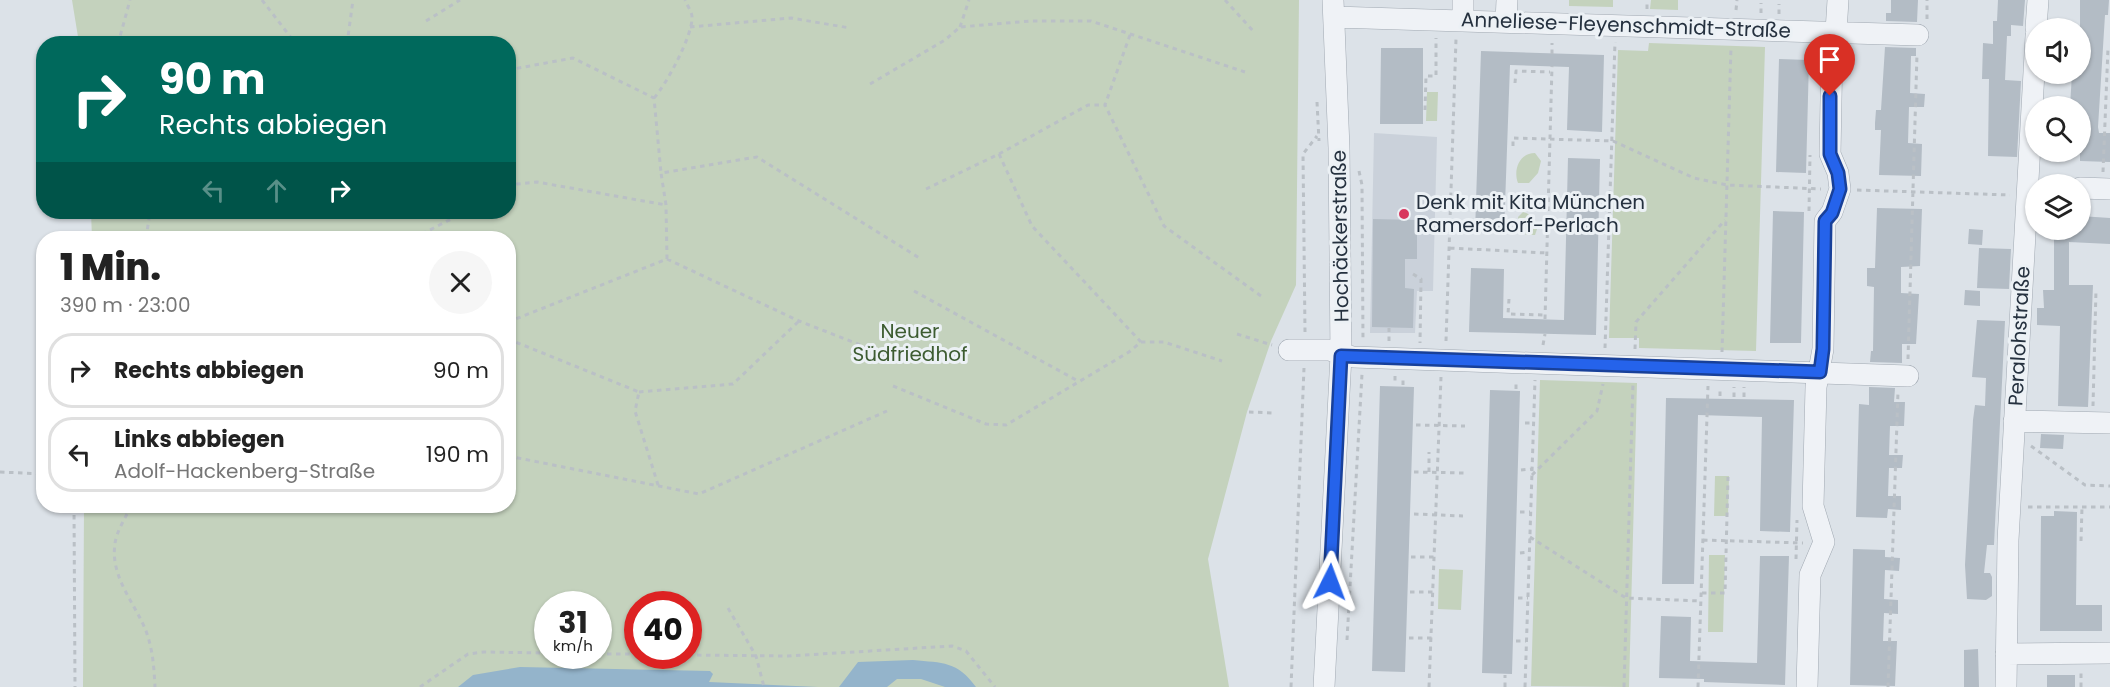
<!DOCTYPE html>
<html lang="de">
<head>
<meta charset="utf-8">
<style>
  body { margin:0; font-family:Poppins,sans-serif; background:#f6f6f6; color:#222; height:100vh; display:flex; flex-direction:column; font-size:22px; white-space:nowrap }
  * { box-sizing:border-box; margin:0 }
  p { font-size:20px; color:#767676 }
  .icon { flex:none; width:33px; height:33px; fill:none; stroke:currentColor; stroke-width:2; stroke-linecap:round; stroke-linejoin:round }
  .map { position:relative; flex:1; overflow:hidden }
  .details { position:absolute; left:36px; top:231px; width:480px; height:282px; display:flex; flex-direction:column; background:#fff; border-radius:24px; box-shadow:0 2px 4px #0004 }
  .details>* { flex:none }
  .guide { position:absolute; left:36px; top:36px; width:480px; height:183px; border-radius:24px; box-shadow:0 2px 4px #0004; background:#00695c; color:#fff; overflow:hidden }
  .fabs { position:absolute; left:2025px; top:18px; display:grid; gap:12px }
  .fabs a { display:grid; place-items:center; width:66px; height:66px; border-radius:50%; background:#fff; box-shadow:0 2px 4px #0004; font-size:30px }
  .speed { position:absolute; left:534px; top:591px; display:flex; gap:12px; font-size:30px; font-weight:700; text-align:center }
  .speed>* { display:grid; place-content:center; width:78px; height:78px; border-radius:50%; background:#fff; box-shadow:0 2px 4px #0004; line-height:1 }
  .speed small { font-size:15px; font-weight:400 }
  .speed .limit { border:9px solid #d22; background:#fff; color:#111 }
  .pin { position:absolute; display:grid; place-items:center; width:51px; height:51px; color:#fff; margin:-62px -26px; border-radius:50% 50% 50% 0; rotate:-45deg; box-shadow:0 0 6px #0007 }
  .pin .icon { rotate:45deg }
  .me { position:absolute; width:66px; margin:-33px; rotate:3deg; stroke-linejoin:round; filter:drop-shadow(0 0 4px #0008) }
  .turn { display:flex; align-items:center; gap:21px; height:126px; padding:0 24px; font-size:27px }
  .turn .icon { width:78px; height:78px; stroke-width:2.5 }
  .turn b { display:block; font-size:42px; line-height:51px }
  .lanes { display:flex; align-items:center; height:57px; padding:0 24px; background:#0003; justify-content:center; gap:30px; direction:ltr }
  .lanes .off { opacity:.35 }
  .round { display:grid; place-items:center; flex:none; width:63px; height:63px; border-radius:32px; background:#f6f6f6 }
  .headline { display:flex; align-items:center; justify-content:space-between; height:102px; padding:0 24px }
  h1 { font-size:36px; font-weight:800; line-height:45px }
  ul { padding:0; list-style:none }
  li { display:flex; align-items:center; gap:18px; height:75px; margin:0 12px 9px; padding:0 12px; border:3px solid #e0e0e0; border-radius:24px }
  li div { flex:1 }
  li b { display:block; font-size:22px }
  li em { font-style:normal }
  .map>svg:first-child { display:block }
</style>
</head>
<body>
<div class="map">
<svg width="2110" height="687" viewBox="0 0 2110 687">
  <rect width="100%" height="100%" fill="#dce2e8"/>
  <path fill="#cad1da" d="M 1374,133 L 1437,137 L 1433,291 L 1417,291 L 1415,333 L 1370,333 Z"/>
  <path fill="#c4d2bd" fill-rule="evenodd" d="M 72,0 L 1299,0 L 1296,285 L 1271,341 L 1247,412 L 1208,559 L 1229,687 L 83,687 L 84,506 L 508,506 L 508,238 L 92,238 L 91,212 L 508,212 L 508,44 L 79,43 ZM 548,604 L 598,604 L 598,656 L 548,656 ZM 638,604 L 688,604 L 688,656 L 638,656 Z
    M 1569,0 L 1613,0 L 1613,7 L 1569,6 Z
    M 1651,0 L 1678,0 L 1678,10 L 1650,9 Z
    M 1649,43 L 1765,47 L 1756,351 L 1639,348 L 1639,338 L 1609,338 L 1618,50 L 1648,51 Z
    M 1427,92 L 1438,92 L 1437,121 L 1426,121 Z
    M 1535,153 L 1541,161 L 1538,173 L 1529,183 L 1518,183 C 1513,170 1519,153 1535,153 Z
    M 1523,212 C 1532,214 1535,221 1537,229 L 1535,235 L 1526,235 L 1519,226 L 1518,217 Z
    M 1540,380 L 1637,383 L 1629,687 L 1531,686 Z
    M 1715,476 L 1729,476 L 1728,516 L 1714,516 Z
    M 1709,555 L 1725,555 L 1723,632 L 1708,632 Z
    M 1439,569 L 1463,570 L 1461,610 L 1438,609 Z"/>
  <path fill="#94b4cb" d="M 913,660 C 943,663 957,661 976,687 L 945,687 L 921,679 L 897,679 L 887,687 L 839,687 L 858,662 Z
    M 520,667 L 710,671 L 713,674 L 709,682 L 818,687 L 458,687 L 473,675 Z"/>
  <path fill="#b3bcc5" d="M 1891,0 L 1918,0 L 1917,22 L 1886,21 L 1886,13 L 1891,13 Z
    M 1998,0 L 2025,0 L 2023,26 L 2011,25 L 2011,36 L 2007,36 L 2005,80 L 2021,81 L 2017,157 L 1988,156 L 1989,79 L 1982,79 L 1983,43 L 1993,44 L 1993,21 L 1997,21 Z
    M 2080,0 L 2109,0 L 2108,15 L 2105,15 L 2098,127 L 2099,133 L 2110,133 L 2110,162 L 2080,161 L 2080,106 L 2070,106 L 2072,74 L 2080,74 Z
    M 1885,47 L 1916,48 L 1916,56 L 1911,56 L 1910,93 L 1925,94 L 1924,107 L 1909,107 L 1908,143 L 1922,144 L 1921,176 L 1879,175 L 1881,130 L 1875,130 L 1875,123 L 1876,110 L 1881,110 Z
    M 1381,48 L 1423,48 L 1423,124 L 1380,124 Z
    M 1481,51 L 1604,55 L 1602,132 L 1567,130 L 1569,67 L 1510,65 L 1504,233 L 1475,232 Z
    M 1779,59 L 1809,60 L 1806,173 L 1776,172 Z
    M 1568,158 L 1600,159 L 1596,335 L 1469,332 L 1471,268 L 1504,269 L 1503,318 L 1564,320 Z
    M 1877,208 L 1922,209 L 1920,266 L 1901,267 L 1901,293 L 1919,294 L 1916,344 L 1902,344 L 1902,363 L 1870,362 L 1871,351 L 1873,351 L 1874,287 L 1867,286 L 1867,268 L 1875,268 Z
    M 1773,211 L 1804,212 L 1801,343 L 1770,343 Z
    M 2080,216 L 2110,218 L 2110,244 L 2069,242 L 2069,285 L 2093,285 L 2088,407 L 2058,406 L 2060,326 L 2037,325 L 2037,308 L 2044,308 L 2043,290 L 2054,290 L 2054,230 L 2080,230 Z
    M 1373,219 L 1417,220 L 1417,259 L 1405,259 L 1405,288 L 1414,289 L 1413,328 L 1372,327 Z
    M 1969,229 L 1983,230 L 1982,245 L 1968,244 Z
    M 1979,248 L 2011,249 L 2009,289 L 1977,288 Z
    M 1965,290 L 1980,291 L 1980,306 L 1964,305 Z
    M 1977,320 L 2005,321 L 1994,545 L 1987,545 L 1984,573 L 1990,573 L 1992,577 L 1992,596 L 1986,600 L 1967,599 L 1965,565 L 1973,420 L 1975,405 L 1985,406 L 1986,378 L 1972,377 Z
    M 1380,386 L 1414,387 L 1405,672 L 1372,671 Z
    M 1869,387 L 1895,388 L 1894,402 L 1905,402 L 1904,426 L 1890,426 L 1889,455 L 1903,455 L 1902,468 L 1889,468 L 1888,496 L 1901,496 L 1901,510 L 1888,509 L 1887,518 L 1856,517 L 1859,404 L 1869,405 Z
    M 1490,390 L 1520,391 L 1512,674 L 1482,673 Z
    M 1666,398 L 1794,400 L 1790,532 L 1760,531 L 1762,417 L 1698,415 L 1694,584 L 1662,584 Z
    M 2041,434 L 2064,435 L 2063,449 L 2040,448 Z
    M 2054,511 L 2077,512 L 2076,605 L 2102,605 L 2102,631 L 2040,631 L 2041,516 L 2054,516 Z
    M 1853,549 L 1885,550 L 1885,557 L 1900,558 L 1899,571 L 1885,570 L 1884,599 L 1898,600 L 1898,614 L 1884,613 L 1883,641 L 1897,641 L 1895,686 L 1850,685 Z
    M 1760,556 L 1789,556 L 1785,685 L 1704,682 L 1704,679 L 1659,678 L 1661,616 L 1691,617 L 1690,661 L 1757,663 Z
    M 1978,649 L 1979,687 L 1964,687 L 1964,650 Z
    M 2047,675 L 2075,675 L 2075,687 L 2047,687 Z"/>
  <g fill="none" stroke-linecap="round" stroke-linejoin="round">
    <g stroke="#a1a9b2" stroke-width="22">
      <path id="minor" d="M 1334,17 L 1918,35
        M 1463,20 L 1463,0
        M 1506,22 L 1507,0
        M 2036,28 L 2038,0
        M 2080,188 L 2110,189
        M 1289,350 L 1329,350 L 1353,357 L 1908,376
        M 2014,421 L 2110,423
        M 2006,654 L 2110,653
        M 1324,687 L 1341,355 L 1339,148 L 1333,0
        M 1807,687 L 1810,575 L 1824,542 L 1813,506 L 1816,387 L 1823,349 L 1825,221 L 1832,212 L 1840,189 L 1838,173 L 1830,154 L 1832,47 L 1836,32 L 1838,0
        M 2006,687 L 2008,540 L 2036,36"/>
    </g>
    <path stroke="#bac0c6" stroke-width="3" stroke-dasharray="4.5 4.5" stroke-linecap="butt" d="M 262,0 L 296,44
      M 1225,0 L 1255,33
      M 1647,9 L 1647,0
      M 1736,10 L 1737,0
      M 1761,13 L 1761,3
      M 1779,14 L 1779,4
      M 1927,19 L 1927,0
      M 426,21 L 460,0
      M 690,27 L 791,18 L 850,28
      M 960,27 L 969,0
      M 1130,35 L 1105,105 L 1164,226 L 1261,296
      M 118,44 L 130,0
      M 347,44 L 353,0
      M 1552,54 L 1552,43
      M 508,70 L 573,58 L 654,98 L 661,173
      M 1515,83 L 1516,71 L 1550,72
      M 870,84 L 945,40 L 960,27 L 1030,21 L 1091,21 L 1245,72
      M 654,98 C 666,85 693,35 692,17 C 692,12 687,5 685,0
      M 1317,102 L 1319,141
      M 1425,110 L 1426,76 L 1436,76 L 1436,38
      M 1513,146 L 1513,138 L 1613,141 L 1694,178 L 1727,185 L 1821,189
      M 999,154 L 1032,226 L 1141,342
      M 1359,171 L 1362,185 L 1363,341
      M 2103,172 L 2108,48
      M 508,188 L 517,184 L 537,182 L 666,205
      M 926,189 L 999,154 L 1088,105 L 1105,105
      M 1857,190 L 2010,195
      M 1512,207 L 1512,200 L 1548,198
      M 1809,211 L 1810,155
      M 146,238 L 150,212
      M 414,238 L 465,212
      M 1450,248 L 1547,253
      M 667,259 L 666,205 L 661,173 L 757,157 L 921,259
      M 1413,274 L 1421,279 L 1420,343
      M 914,291 L 1078,381
      M 1509,299 L 1508,314 L 1546,315
      M 1545,319 L 1552,66
      M 508,322 L 667,259 L 799,321 L 899,360
      M 1305,332 L 1303,154 L 1317,136
      M 1237,334 L 1272,345
      M 508,339 L 639,392 L 635,411 L 659,488
      M 1389,341 L 1389,328
      M 1446,341 L 1456,39
      M 1543,345 L 1545,334
      M 1605,348 L 1615,42
      M 1635,349 L 1636,322 L 1725,220
      M 1722,352 L 1731,47
      M 1908,359 L 1917,54
      M 1395,376 L 1395,385
      M 1403,385 L 1403,376
      M 893,386 L 986,424 L 1006,425 L 1129,352 L 1141,342 L 1164,342 L 1222,361
      M 1516,389 L 1516,381
      M 639,392 L 733,384 L 799,321
      M 1720,396 L 1720,388
      M 1734,397 L 1734,387
      M 1744,397 L 1744,387
      M 2093,406 L 2096,290
      M 1249,412 L 1274,413
      M 1525,423 L 1533,423
      M 1416,425 L 1465,426
      M 2031,446 L 2085,485 L 2110,486
      M 508,456 L 699,494 L 887,411
      M 1521,470 L 1532,469
      M 0,472 L 44,474
      M 1414,472 L 1465,473
      M 1429,472 L 1429,452
      M 1532,475 L 1597,411 L 1603,384
      M 74,506 L 75,687
      M 131,506 C 126,517 116,532 115,544 C 110,577 135,603 146,631 C 153,650 154,668 155,687
      M 2028,507 L 2110,507
      M 1520,512 L 1530,512
      M 1414,514 L 1463,516
      M 1530,537 L 1626,598 L 1701,601
      M 1703,540 L 1803,543
      M 2081,541 L 2082,507
      M 1520,553 L 1529,552
      M 1411,557 L 1435,557
      M 1796,559 L 1797,520
      M 1410,592 L 1433,592
      M 1702,593 L 1725,593 L 1728,477
      M 1518,598 L 1528,598
      M 728,608 L 756,656 L 764,687
      M 1409,638 L 1432,638
      M 1347,640 L 1362,374
      M 1516,641 L 1526,641
      M 598,654 L 638,654
      M 688,655 L 788,656 L 952,646 L 966,651 L 995,687
      M 420,687 L 468,654 L 484,652 L 548,653
      M 1291,687 L 1304,368
      M 1429,687 L 1441,377
      M 1505,687 L 1505,675
      M 1525,687 L 1535,380
      M 1624,687 L 1633,383
      M 1698,687 L 1708,386
      M 1888,687 L 1898,392
      M 2081,687 L 2081,671"/>
    <use href="#minor" stroke="#eff2f6" stroke-width="21"/>
  </g>
  <g fill="none" stroke-linecap="round" stroke-linejoin="round">
    <g stroke="#184099" stroke-width="15">
      <path id="route" d="M 1330,582 L 1341,356 L 1820,372 L 1823,349 L 1825,221 L 1832,213 L 1840,189 L 1838,173 L 1830,154 L 1830,96"/>
    </g>
    <use href="#route" stroke="#2563eb" stroke-width="10"/>
  </g>
  <circle fill="#d8375e" stroke="#ecf1f5" stroke-width="2" cx="1404" cy="214" r="6"/>
  <g text-anchor="middle" stroke-width="6" stroke-linejoin="round" paint-order="stroke">
    <g font-size="20" fill="#25313f" stroke="#ecf1f5">
      <text transform="translate(1626 25) rotate(2)" y="7">Anneliese-Fleyenschmidt-Straße</text>
      <text transform="translate(1340 236) rotate(-91)" y="7">Hochäckerstraße</text>
      <text transform="translate(2019 336) rotate(-87)" y="7">Peralohstraße</text>
    </g>
    <g font-size="20" fill="#25313f" stroke="#ecf1f5" text-anchor="start">
      <text x="1416" y="209">Denk mit Kita München<tspan x="1416" dy="23">Ramersdorf-Perlach</tspan></text>
    </g>
    <g font-size="20" fill="#3d5c31" stroke="#ecf1f5">
      <text x="910" y="338">Neuer<tspan x="910" dy="23">Südfriedhof</tspan></text>
    </g>
  </g>
</svg>
<div class="fabs">
<a><svg class="icon" aria-label="sound" viewBox="0 0 24 24"><path d="M4 9h4l5-4v14l-5-4H4zM17 9q2 3 0 6"/></svg></a>
<a><svg class="icon" aria-label="search" viewBox="0 0 24 24"><circle cx="10" cy="10" r="6"/><path d="M15 15l6 6"/></svg></a>
<a><svg class="icon" aria-label="layers" viewBox="0 0 24 24"><path d="M12 4l9 5-9 5-9-5zM3 14l9 5 9-5"/></svg></a>
</div>
<div class="speed"><div>31<small>km/h</small></div><div class="limit">40</div></div>
<div class="pin" style="left:1830px;top:96px;background:#d93025"><svg class="icon" aria-label="arrive" viewBox="0 0 24 24"><path d="M6 21V4h12l-3 4 3 4H6"/></svg></div>
<svg class="me" style="left:1330px;top:582px" viewBox="-20 -20 40 40"><path d="M0-17L14 15 0 8-14 15z" fill="#2563eb" stroke="#fff" stroke-width="4"/></svg>
<div class="guide">
<div class="turn"><svg class="icon" aria-label="right" viewBox="0 0 24 24"><path d="M7 20v-9h11M14 6l5 5-5 5"/></svg><div><b>90 m</b>Rechts abbiegen</div></div>
<div class="lanes"><svg class="icon off" aria-label="left" viewBox="0 0 24 24"><path d="M17 20v-9H6M10 6l-5 5 5 5"/></svg><svg class="icon off" aria-label="ahead" viewBox="0 0 24 24"><path d="M12 20V5M6 11l6-6 6 6"/></svg><svg class="icon" aria-label="right" viewBox="0 0 24 24"><path d="M7 20v-9h11M14 6l5 5-5 5"/></svg></div>
</div>
<section class="details">
<div class="headline"><div><h1>1 Min.</h1><p>390 m · 23:00</p></div><a class="round"><svg class="icon" aria-label="close" viewBox="0 0 24 24"><path d="M6 6l12 12M18 6L6 18"/></svg></a></div>
<ul>
<li><svg class="icon" aria-label="right" viewBox="0 0 24 24"><path d="M7 20v-9h11M14 6l5 5-5 5"/></svg><div><b>Rechts abbiegen</b></div><em>90 m</em></li>
<li><svg class="icon" aria-label="left" viewBox="0 0 24 24"><path d="M17 20v-9H6M10 6l-5 5 5 5"/></svg><div><b>Links abbiegen</b><p>Adolf-Hackenberg-Straße</p></div><em>190 m</em></li>
</ul>
</section>
</div>
</body>
</html>
